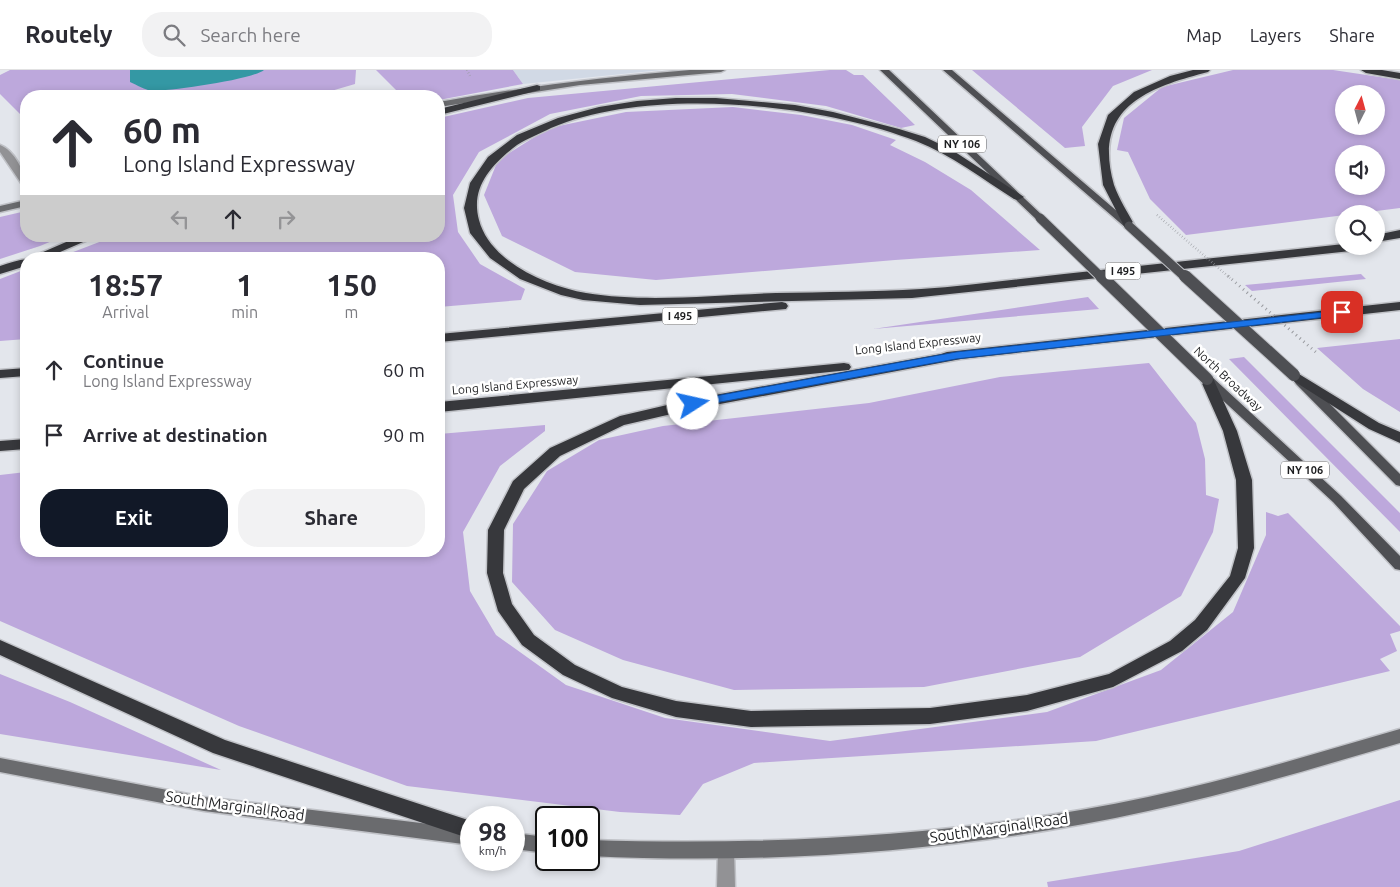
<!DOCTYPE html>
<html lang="en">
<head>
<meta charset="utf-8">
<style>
  body { margin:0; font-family:Ubuntu,sans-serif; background:#f2f2f3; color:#2b2b33; height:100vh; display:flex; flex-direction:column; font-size:19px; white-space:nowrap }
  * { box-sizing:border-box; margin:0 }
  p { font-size:16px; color:#7c7c81 }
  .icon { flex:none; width:28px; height:28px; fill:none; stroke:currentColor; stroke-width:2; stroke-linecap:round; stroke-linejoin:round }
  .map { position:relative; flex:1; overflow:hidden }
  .side { position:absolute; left:20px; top:182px; width:425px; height:305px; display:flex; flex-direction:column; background:#fff; border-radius:20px; box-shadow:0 2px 8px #0003 }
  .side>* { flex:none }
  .banner { position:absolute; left:20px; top:20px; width:425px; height:152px; border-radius:20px; box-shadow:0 2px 8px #0003; background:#fff; color:#2b2b33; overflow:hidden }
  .needle { width:32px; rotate:6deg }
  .controls { position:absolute; left:1335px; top:15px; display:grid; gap:10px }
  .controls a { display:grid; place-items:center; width:50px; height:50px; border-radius:50%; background:#fff; box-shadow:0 2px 8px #0003; font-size:25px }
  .speed { position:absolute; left:460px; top:736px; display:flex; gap:10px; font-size:25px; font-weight:700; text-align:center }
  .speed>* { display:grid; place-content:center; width:65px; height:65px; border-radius:50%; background:#fff; box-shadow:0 2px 8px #0003; line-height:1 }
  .speed small { font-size:12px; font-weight:400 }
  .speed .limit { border:2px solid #111; border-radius:8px; background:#fff; color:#111 }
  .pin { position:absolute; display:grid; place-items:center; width:42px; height:42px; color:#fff; margin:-21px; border-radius:10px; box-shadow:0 2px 8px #0006 }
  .me { position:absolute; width:55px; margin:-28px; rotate:80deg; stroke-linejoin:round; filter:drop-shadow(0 0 4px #0008) }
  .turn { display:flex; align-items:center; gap:18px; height:105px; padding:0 20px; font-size:22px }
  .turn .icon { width:65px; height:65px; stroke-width:2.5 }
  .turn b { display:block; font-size:35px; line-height:42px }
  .lanes { display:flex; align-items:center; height:48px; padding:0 20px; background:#0003; justify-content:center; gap:25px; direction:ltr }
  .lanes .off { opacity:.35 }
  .eta { display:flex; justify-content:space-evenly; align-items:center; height:85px; text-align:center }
  .eta b { font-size:30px; font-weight:700; line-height:35px }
  .cta { display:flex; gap:10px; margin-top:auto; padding:10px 20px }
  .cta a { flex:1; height:58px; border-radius:20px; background:#111827; color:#fff; font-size:20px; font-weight:700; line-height:58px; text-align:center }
  .cta a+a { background:#f2f2f3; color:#2b2b33 }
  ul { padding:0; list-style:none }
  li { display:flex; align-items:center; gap:15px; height:65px; padding:0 20px }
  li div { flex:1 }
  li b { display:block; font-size:19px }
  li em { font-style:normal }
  header { display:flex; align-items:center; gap:30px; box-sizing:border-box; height:70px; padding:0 25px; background:#fff; border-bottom:1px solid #e1e1e2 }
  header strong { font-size:24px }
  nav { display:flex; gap:28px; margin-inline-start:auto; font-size:18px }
  .search { width:350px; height:45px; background:#f2f2f3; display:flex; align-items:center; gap:12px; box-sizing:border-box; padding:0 18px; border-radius:20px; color:#7c7c81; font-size:19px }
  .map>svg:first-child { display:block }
</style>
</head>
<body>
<header>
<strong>Routely</strong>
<div class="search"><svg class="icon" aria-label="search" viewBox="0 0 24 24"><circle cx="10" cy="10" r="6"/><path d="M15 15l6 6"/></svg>Search here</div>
<nav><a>Map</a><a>Layers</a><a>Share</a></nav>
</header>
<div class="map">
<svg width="1400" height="817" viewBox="0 0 1400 817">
  <rect width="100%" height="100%" fill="#e3e6ec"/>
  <path fill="#d1d9e5" d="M 513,0 L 662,0 L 523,14 Z"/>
  <path fill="#bda8dc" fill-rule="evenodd" d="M 10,0 L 356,0 L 355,14 L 314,26 L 26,26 L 26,50 L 0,24 L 0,5 Z
    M 376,0 L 513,0 L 523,14 L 439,30 L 439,26 L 402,26 Z
    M 830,0 L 846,0 L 854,5 L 863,5 L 915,55 L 901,58 L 826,36 L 732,24 L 641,26 L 550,44 L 479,82 L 453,125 L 458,162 L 480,194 L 525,219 L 521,230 L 439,237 L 439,189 L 55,189 L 115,166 L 439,166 L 439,48 L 528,28 Z
    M 972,0 L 1152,0 L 1113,16 L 1082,57 L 1085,76 L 1065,78 Z
    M 1233,0 L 1333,0 L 1400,10 L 1400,138 L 1186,165 L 1150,129 L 1128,82 L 1117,80 L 1124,48 L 1162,17 ZM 1344,24 L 1376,24 L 1376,56 L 1344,56 ZM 1344,84 L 1376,84 L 1376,116 L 1344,116 Z
    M 733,37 L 801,45 L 852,55 L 896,70 L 890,75 L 925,92 L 971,120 L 1040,180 L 895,190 L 656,210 L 575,202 L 502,166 L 484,125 L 498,90 L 549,58 L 626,42 Z
    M 26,141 L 26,166 L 64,166 L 40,176 L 0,189 L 0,147 Z
    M 26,199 L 26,269 L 0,271 L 0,209 Z
    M 1361,204 L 1366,209 L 1252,221 L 1245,215 Z
    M 1088,227 L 1099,239 L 873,259 Z
    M 1400,269 L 1400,342 L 1363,319 L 1317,278 Z
    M 1244,287 L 1400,443 L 1400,462 L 1229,289 Z
    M 1149,293 L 1196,353 L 1205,389 L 1206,425 L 1219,429 L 1213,462 L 1181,526 L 1080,587 L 924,617 L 734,620 L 623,590 L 555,560 L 512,512 L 513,454 L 547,401 L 599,370 L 663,356 L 869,333 L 1000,307 Z
    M 545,355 L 545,361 L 500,396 L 463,462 L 470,521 L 496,565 L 566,615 L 665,648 L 830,671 L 1047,642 L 1161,600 L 1233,542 L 1266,465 L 1266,442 L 1278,446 L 1288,443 L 1400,556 L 1400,561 L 1390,564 L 1397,581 L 1380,589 L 1390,601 L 1096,671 L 754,693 L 703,714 L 680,745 L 620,742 L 407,716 L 239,656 L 0,551 L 0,405 L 26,402 L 26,481 L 439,481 L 439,364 Z
    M 0,604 L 70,632 L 221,700 L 0,664 Z
    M 1400,730 L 1400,817 L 1048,817 L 1047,812 L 1239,781 Z"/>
  <path fill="#3498a4" d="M 130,0 L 264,0 C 251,10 171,21 152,21 C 145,20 137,15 130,12 Z"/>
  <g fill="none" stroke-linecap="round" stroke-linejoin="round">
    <g stroke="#c0c2c7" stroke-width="3">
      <path id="street" d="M 0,75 C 14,80 26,103 26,117 L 23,116 L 0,82 Z
        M 726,772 L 732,774 L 734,780 L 735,817 L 717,817 L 718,780 L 720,774 Z"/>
    </g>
    <g stroke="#c0c2c7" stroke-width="3">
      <path id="secondary" d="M 690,0 L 725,0 L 721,2 L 580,15 L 439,37 L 439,32 C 522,17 606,7 690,0 Z
        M 26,130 L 26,136 L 0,142 L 0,136 Z
        M 1400,659 L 1400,673 C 1317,697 1233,723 1148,741 C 966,781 775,795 589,786 L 589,770 C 777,776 964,766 1148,727 C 1233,709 1317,683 1400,659 Z
        M 0,688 L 204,727 L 471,759 L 471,775 L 204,741 L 0,702 Z
        M 514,763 L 546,767 L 546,783 L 514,779 Z"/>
    </g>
    <g stroke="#c0c2c7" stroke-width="3">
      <path id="primary" d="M 880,0 L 889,0 L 1043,146 L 1043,150 L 1037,150 Z
        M 943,0 L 952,0 L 1132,154 L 1132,158 L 1126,158 Z
        M 1207,305 L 1211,306 L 1341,426 L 1400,486 L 1400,500 L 1395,499 L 1333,432 L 1203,312 L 1201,309 Z
        M 1300,307 L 1304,308 L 1400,404 L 1400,416 L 1396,415 L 1296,314 L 1294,311 Z"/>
    </g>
    <g stroke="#c0c2c7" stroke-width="3">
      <path id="highway" d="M 1193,0 L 1210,0 L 1208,2 C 1146,18 1092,38 1114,115 C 1119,129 1128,143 1135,156 L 1129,159 L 1125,158 L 1103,115 L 1098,74 L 1108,45 L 1134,22 L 1170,6 Z
        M 1361,0 L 1382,0 L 1400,3 L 1400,9 L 1366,3 Z
        M 537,15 L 540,16 L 540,20 L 439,45 L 439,39 Z
        M 676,28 L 716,28 L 795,35 L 833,42 L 899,59 L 925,67 L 952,80 L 1024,127 L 1018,130 L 1014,129 C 982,109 952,85 916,71 C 818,33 649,16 551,58 C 539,64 528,68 517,75 C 492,94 470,117 479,150 C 490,192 547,216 586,223 C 646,233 716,225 776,223 C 824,222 873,222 921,219 C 968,216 1016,209 1064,204 C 1157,194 1251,184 1344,174 L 1344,176 L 1366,176 L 1360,180 L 912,228 L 640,235 L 583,230 L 561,225 L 520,209 L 490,188 L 470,163 L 464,138 L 470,113 L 488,87 L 517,65 L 558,48 L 599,37 L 637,31 Z
        M 1400,160 L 1400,168 L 1376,172 L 1376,165 Z
        M 80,166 L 97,166 L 44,189 L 26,189 L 26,196 L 0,204 L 0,196 C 9,193 18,190 27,189 Z
        M 782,232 L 786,233 L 788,236 L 786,239 L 439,272 L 439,264 Z
        M 1400,232 L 1400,240 L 961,289 L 693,339 L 624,355 L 560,386 L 524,419 L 504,460 L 503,503 L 512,534 L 534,565 L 575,595 L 622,617 L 676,631 L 751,641 L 930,638 L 1027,625 L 1109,604 L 1170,571 L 1195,550 L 1230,506 L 1238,478 L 1236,410 L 1223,361 L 1200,309 L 1202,306 L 1212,306 L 1237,361 L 1252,410 L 1254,478 L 1245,508 L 1207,560 L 1182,581 L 1113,617 L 1027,641 L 930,654 L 751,657 L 676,647 L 612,628 L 563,605 L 522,575 L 498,541 L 487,503 L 488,460 L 513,411 L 550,378 L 620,346 L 693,329 L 941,284 L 947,282 Z
        M 844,293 L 849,294 L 851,297 L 849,300 L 439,342 L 439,332 Z
        M 26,298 L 26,306 L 0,308 L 0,300 Z
        M 1294,301 L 1379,353 L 1400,362 L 1400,373 L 1369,359 L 1289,308 L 1287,305 L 1289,302 Z
        M 26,369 L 26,379 L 0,381 L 0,371 Z
        M 0,570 L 225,670 L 471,751 L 471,769 L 213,683 L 0,585 Z"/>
    </g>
    <path stroke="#999ba0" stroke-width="2.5" stroke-dasharray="0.5 2.5" stroke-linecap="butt" d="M 467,0 L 471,8"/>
    <use href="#street" fill="#929295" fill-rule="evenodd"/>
    <use href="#secondary" fill="#6a6b6e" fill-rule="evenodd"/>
    <use href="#primary" fill="#4e4f53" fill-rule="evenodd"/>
    <use href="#highway" fill="#37383c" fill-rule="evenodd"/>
    <g stroke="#c0c2c7" stroke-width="11" stroke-linecap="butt">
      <path id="primary-bridge-far1" d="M 1040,148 L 1102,208
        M 1129,156 L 1186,208"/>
    </g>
    <g stroke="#c0c2c7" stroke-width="14" stroke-linecap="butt">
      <path id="primary-bridge" d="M 1101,206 L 1207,309
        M 1185,206 L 1294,305"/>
    </g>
    <path stroke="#999ba0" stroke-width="2.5" stroke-dasharray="0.5 2.5" stroke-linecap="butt" d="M 1157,145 L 1230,208"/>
    <path stroke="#999ba0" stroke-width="3" stroke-dasharray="1 4" stroke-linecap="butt" d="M 1228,206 L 1318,284"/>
    <use href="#primary-bridge-far1" stroke="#4e4f53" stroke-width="9"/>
    <use href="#primary-bridge" stroke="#4e4f53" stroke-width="12"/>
  </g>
  <path fill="#1a73e8" stroke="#114b97" d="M 1342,240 L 1345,240 L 1345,245 L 956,289 L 693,337 L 688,334 L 693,330 L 956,282 Z"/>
  <g text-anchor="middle" stroke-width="5" stroke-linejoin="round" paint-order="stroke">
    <g fill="#fff" stroke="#626264" stroke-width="1">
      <rect x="938" y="65.5" width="48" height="17" rx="4"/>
      <rect x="1105.5" y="192.5" width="35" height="17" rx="4"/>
      <rect x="662.5" y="237.5" width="35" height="17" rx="4"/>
      <rect x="1281" y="391.5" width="48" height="17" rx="4"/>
    </g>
    <g font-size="11" font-weight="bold" fill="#1e1f21">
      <text x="962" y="78">NY 106</text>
      <text x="1123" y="205">I 495</text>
      <text x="680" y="250">I 495</text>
      <text x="1305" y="404">NY 106</text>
    </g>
    <g font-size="12" fill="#1e1f21" stroke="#fff">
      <text transform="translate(918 274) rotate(-6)" y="4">Long Island Expressway</text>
      <text transform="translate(1228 309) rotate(43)" y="4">North Broadway</text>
      <text transform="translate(515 315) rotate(-5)" y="4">Long Island Expressway</text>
    </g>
    <g font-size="15" fill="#1e1f21" stroke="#fff">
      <text transform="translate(235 736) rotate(8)" y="5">South Marginal Road</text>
      <text transform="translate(999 758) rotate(-8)" y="5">South Marginal Road</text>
    </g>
  </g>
</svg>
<div class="controls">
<a><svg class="needle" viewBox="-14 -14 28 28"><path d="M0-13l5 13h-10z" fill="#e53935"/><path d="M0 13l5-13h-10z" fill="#7c7c81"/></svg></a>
<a><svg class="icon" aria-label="sound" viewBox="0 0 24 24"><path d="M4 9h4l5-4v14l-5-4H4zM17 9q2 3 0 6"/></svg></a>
<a><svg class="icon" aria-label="search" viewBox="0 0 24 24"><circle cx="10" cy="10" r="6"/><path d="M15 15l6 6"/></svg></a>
</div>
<div class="speed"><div>98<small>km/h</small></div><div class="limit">100</div></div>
<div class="pin" style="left:1342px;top:242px;background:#d93025"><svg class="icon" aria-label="arrive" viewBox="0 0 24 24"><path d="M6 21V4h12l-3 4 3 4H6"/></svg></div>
<svg class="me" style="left:693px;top:334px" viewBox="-20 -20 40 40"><circle r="19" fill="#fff"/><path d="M0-13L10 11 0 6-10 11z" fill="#1a73e8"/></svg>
<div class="banner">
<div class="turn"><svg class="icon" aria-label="ahead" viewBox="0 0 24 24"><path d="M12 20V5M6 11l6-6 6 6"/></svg><div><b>60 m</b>Long Island Expressway</div></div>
<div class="lanes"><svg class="icon off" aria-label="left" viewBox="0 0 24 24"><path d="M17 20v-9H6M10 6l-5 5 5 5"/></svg><svg class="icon" aria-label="ahead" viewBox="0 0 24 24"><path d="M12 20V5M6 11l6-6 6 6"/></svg><svg class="icon off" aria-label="right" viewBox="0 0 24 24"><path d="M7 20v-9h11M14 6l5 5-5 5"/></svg></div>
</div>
<section class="side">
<div class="eta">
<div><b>18:57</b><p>Arrival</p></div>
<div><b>1</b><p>min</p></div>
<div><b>150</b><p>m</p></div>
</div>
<ul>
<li><svg class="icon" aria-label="ahead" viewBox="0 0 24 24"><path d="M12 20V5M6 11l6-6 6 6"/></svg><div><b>Continue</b><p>Long Island Expressway</p></div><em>60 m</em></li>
<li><svg class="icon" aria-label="arrive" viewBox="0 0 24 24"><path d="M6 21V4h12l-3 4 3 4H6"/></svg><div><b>Arrive at destination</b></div><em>90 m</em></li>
</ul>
<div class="cta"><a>Exit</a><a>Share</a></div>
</section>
</div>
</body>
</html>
